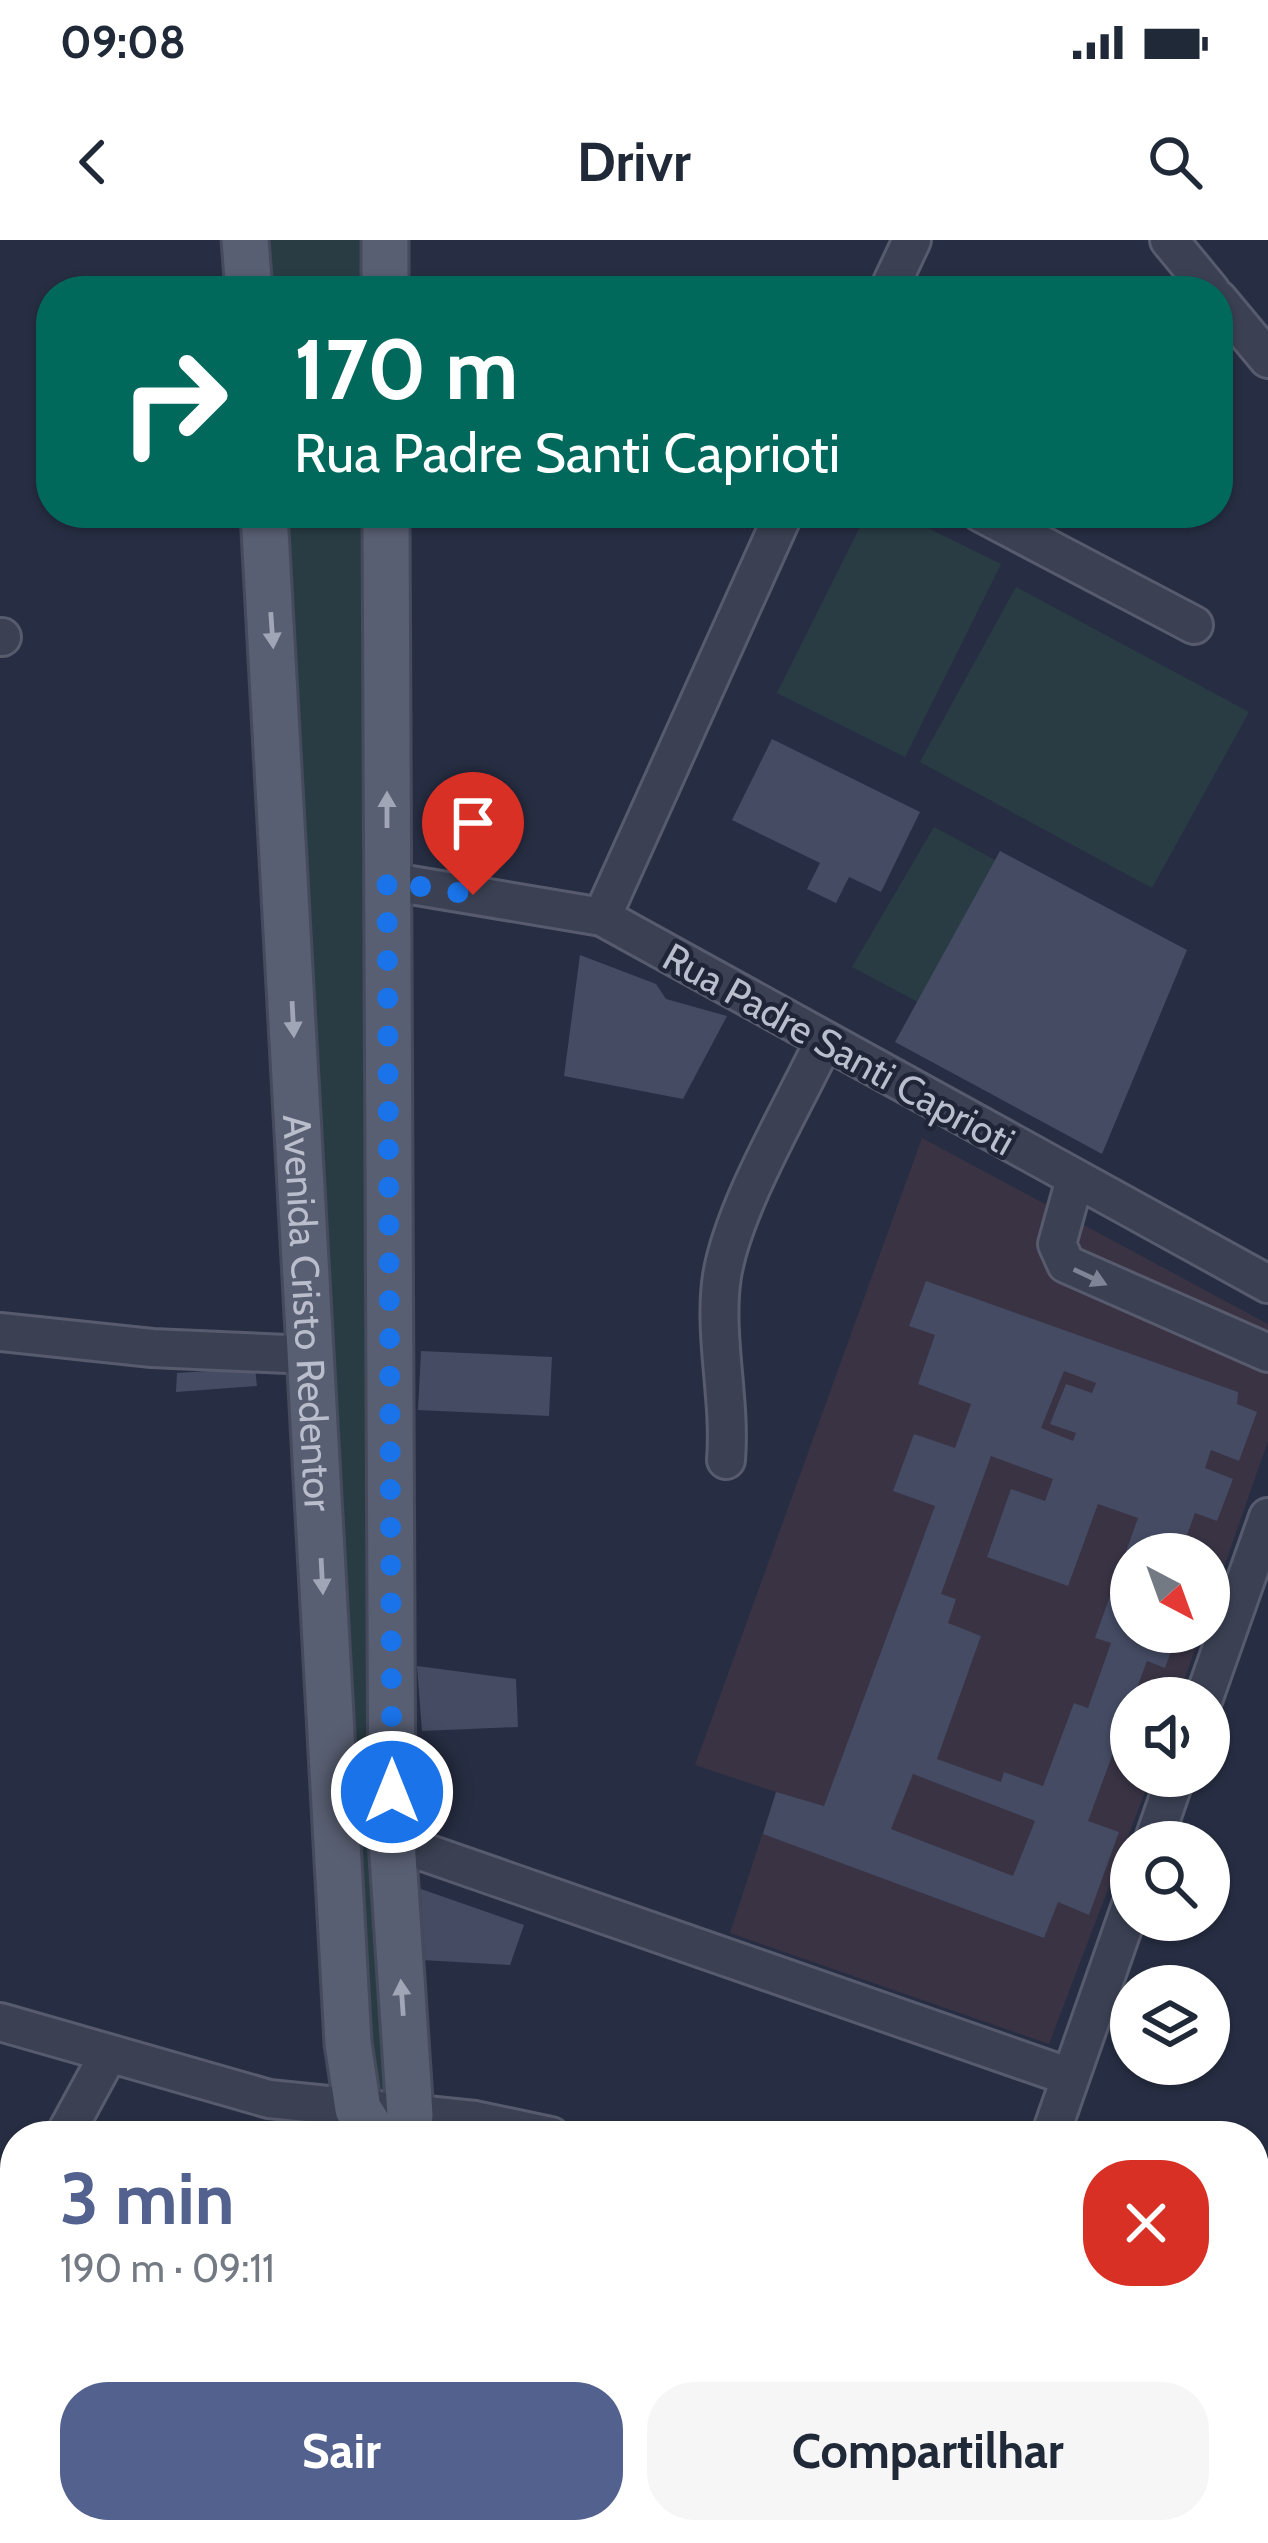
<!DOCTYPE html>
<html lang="pt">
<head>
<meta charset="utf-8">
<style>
  body { margin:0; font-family:Cabin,sans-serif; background:#f6f6f7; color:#1f2937; height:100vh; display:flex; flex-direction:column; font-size:45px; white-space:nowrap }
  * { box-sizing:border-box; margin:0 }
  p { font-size:39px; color:#747a83 }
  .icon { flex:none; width:66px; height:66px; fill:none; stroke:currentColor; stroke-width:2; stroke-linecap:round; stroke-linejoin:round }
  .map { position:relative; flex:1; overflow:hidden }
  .details { position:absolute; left:0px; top:1881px; width:1269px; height:423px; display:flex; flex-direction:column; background:#fff; border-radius:48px 48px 0 0; box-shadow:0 3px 9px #0004 }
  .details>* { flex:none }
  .top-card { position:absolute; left:36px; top:36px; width:1197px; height:252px; border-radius:48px; box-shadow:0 3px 9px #0004; background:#00695c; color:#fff; overflow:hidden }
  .needle { width:78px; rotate:139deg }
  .controls { position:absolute; left:1110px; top:1293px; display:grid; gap:24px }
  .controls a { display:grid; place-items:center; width:120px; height:120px; border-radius:50%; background:#fff; box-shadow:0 3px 9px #0004; font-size:60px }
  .pin { position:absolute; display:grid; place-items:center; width:102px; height:102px; color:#fff; margin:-123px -51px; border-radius:50% 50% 50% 0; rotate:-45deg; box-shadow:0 0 12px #0007 }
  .pin .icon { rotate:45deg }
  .me { position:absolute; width:132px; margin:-66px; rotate:0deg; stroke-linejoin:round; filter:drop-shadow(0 0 9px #0008) }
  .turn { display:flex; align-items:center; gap:42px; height:252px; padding:0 60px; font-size:54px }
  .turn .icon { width:156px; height:156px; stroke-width:2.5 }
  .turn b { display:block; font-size:84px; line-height:102px }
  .round { display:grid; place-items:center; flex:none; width:126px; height:126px; border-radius:48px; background:#f6f6f7 }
  .overview { display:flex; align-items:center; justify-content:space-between; height:204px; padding:0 60px }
  h1 { font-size:72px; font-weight:800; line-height:90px; color:#52618e }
  .button { display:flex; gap:24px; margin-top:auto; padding:24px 60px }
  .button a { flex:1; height:138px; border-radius:48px; background:#52618e; color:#fff; font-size:48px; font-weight:800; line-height:138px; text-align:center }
  .button a+a { background:#f6f6f7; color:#1f2937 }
  .status { display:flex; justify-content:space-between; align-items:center; height:84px; padding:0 60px; background:#fff; direction:ltr }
  .status svg { height:33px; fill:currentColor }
  header { display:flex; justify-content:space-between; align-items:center; height:156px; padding:0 60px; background:#fff; font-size:54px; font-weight:800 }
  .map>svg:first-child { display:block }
</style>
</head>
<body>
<div class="status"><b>09:08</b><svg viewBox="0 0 49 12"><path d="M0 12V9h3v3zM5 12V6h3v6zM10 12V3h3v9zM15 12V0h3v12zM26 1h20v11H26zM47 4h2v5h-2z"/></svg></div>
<header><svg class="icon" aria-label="back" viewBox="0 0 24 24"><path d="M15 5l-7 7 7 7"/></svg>Drivr<svg class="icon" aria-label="search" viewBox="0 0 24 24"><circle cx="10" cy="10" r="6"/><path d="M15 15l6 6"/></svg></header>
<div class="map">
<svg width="1268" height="2303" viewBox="0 0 1268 2303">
  <rect width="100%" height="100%" fill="#272e43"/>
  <path fill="#393344" d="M 922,898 L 1268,1084 L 1268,1201 L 1209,1370 L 1209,1314 L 1131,1314 L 1131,1392 L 1201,1392 L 1178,1458 L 1131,1458 L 1131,1536 L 1151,1536 L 1049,1804 L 730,1693 L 776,1552 L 695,1525 Z"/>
  <path fill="#293c44" d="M 257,0 L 365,0 L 366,51 L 260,51 Z
    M 273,273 L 369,273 L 394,1852 L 364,1849 Z
    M 867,273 L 897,273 L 1001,324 L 905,517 L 777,453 Z
    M 1016,347 L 1249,472 L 1152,648 L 920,522 Z
    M 934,587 L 995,620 L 918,762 L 852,727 Z"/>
  <path fill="#444b63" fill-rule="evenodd" d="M 772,499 L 920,572 L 881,652 L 849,637 L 836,663 L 807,649 L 820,623 L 732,580 Z
    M 1000,611 L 1187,710 L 1102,914 L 895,802 Z
    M 580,715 L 656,744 L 666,759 L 727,776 L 683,859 L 564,836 Z
    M 926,1041 L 1238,1152 L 1237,1164 L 1257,1172 L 1239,1221 L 1211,1210 L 1205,1228 L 1233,1239 L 1217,1281 L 1195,1273 L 1180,1314 L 1131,1314 L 1131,1392 L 1178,1392 L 1165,1428 L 1147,1421 L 1088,1581 L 1119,1592 L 1089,1675 L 1058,1662 L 1044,1698 L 763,1594 L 776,1552 L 824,1566 L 935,1266 L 893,1251 L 914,1194 L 955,1208 L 971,1164 L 918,1144 L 935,1095 L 909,1086 ZM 1064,1131 L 1096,1143 L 1092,1153 L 1066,1144 L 1050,1184 L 1076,1193 L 1073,1201 L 1041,1188 ZM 991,1216 L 1053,1239 L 1045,1261 L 1011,1249 L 987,1317 L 1068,1346 L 1098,1264 L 1138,1278 L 1095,1398 L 1111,1403 L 1088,1468 L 1074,1463 L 1043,1546 L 1004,1532 L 1001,1542 L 937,1519 L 981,1396 L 948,1383 L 956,1359 L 941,1354 ZM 913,1534 L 1035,1581 L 1013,1636 L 891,1589 Z
    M 421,1111 L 552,1117 L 549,1176 L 418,1170 Z
    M 255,1128 L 257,1146 L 176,1152 L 177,1133 Z
    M 417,1426 L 516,1439 L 518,1487 L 422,1491 Z
    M 421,1649 L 524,1685 L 510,1725 L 422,1720 Z"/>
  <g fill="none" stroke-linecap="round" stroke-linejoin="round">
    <g stroke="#575b6d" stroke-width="42">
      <path id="minor" d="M 1169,0 L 1211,51
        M 888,51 L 912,0
        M 1218,59 L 1268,119
        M 981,273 L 1194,385
        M 0,397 L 2,397
        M 387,641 L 602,677 L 1268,1044
        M 602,677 L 784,273
        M 1075,939 L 1057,1004 L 1066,1024 L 1268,1113
        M 0,1092 L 152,1108 L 309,1115
        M 726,1220 C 731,1159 713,1095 722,1036 C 733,967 793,867 824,801
        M 1204,1458 L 1268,1277
        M 392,1601 L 1070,1837
        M 1153,1602 L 1176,1536
        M 0,1782 L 269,1859 L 475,1880 L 551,1896
        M 64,1896 L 107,1817
        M 1050,1896 L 1131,1665
        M 0,2014 L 15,1986
        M 1254,2139 L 1268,2144
        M 755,2303 L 759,2289
        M 1008,2303 L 1012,2289"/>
    </g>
    <g stroke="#454a5c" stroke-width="51">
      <g id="major">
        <path d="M 245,0 L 249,51"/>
        <path d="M 385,0 L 385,51"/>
        <path id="s1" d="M 264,273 L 348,1803 L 358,1869 L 375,1896"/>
        <path d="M 386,273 L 392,1601 L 410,1875 L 407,1896"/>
        <path d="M 315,2303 L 321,2289"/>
        <path d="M 388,2303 L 388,2289"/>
      </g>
    </g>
    <use href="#minor" stroke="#3b4153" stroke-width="36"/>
    <use href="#major" stroke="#595f72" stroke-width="45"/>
  </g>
  <defs><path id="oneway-solid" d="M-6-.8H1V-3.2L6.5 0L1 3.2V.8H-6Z" transform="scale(3)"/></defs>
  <g fill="#a1a6b6">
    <use href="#oneway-solid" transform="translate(272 390) rotate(86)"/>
    <use href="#oneway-solid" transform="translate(387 570) rotate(-90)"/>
    <use href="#oneway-solid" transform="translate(293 779) rotate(87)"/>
    <use href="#oneway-solid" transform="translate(322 1336) rotate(87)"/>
    <use href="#oneway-solid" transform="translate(402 1758) rotate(-94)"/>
  </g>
  <use fill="#808596" href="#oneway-solid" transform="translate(1090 1037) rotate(25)"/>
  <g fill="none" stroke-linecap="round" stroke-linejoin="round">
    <path stroke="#1a73e8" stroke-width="21" stroke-dasharray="0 37.8" d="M 392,1552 L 387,641 L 473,655"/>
  </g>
  <g text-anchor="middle" stroke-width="9" stroke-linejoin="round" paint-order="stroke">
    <g font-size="39" fill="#b9bdcc" stroke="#202538">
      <text transform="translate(839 809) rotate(29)" y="14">Rua Padre Santi Caprioti</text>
      <text dy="14" stroke="none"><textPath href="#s1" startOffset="801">Avenida Cristo Redentor</textPath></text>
    </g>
  </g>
</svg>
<div class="controls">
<a><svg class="needle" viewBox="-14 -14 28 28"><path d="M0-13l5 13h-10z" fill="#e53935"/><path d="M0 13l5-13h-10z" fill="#747a83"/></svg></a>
<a><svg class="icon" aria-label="sound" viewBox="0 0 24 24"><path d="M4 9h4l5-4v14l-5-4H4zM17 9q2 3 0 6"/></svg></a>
<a><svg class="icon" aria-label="search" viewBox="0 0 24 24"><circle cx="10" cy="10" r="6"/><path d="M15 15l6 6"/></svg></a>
<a><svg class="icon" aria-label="layers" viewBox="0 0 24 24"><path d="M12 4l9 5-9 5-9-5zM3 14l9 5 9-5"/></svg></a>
</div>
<div class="pin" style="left:473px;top:655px;background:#d93025"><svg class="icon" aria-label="arrive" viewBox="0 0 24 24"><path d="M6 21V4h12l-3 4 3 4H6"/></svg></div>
<svg class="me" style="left:392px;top:1552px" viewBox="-20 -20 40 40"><circle r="17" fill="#1a73e8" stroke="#fff" stroke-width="3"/><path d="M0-11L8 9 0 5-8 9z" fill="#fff"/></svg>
<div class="top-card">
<div class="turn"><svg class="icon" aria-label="right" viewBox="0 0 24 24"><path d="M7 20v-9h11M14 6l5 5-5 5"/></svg><div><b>170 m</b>Rua Padre Santi Caprioti</div></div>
</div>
<section class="details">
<div class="overview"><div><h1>3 min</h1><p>190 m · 09:11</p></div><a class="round" style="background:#d93025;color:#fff"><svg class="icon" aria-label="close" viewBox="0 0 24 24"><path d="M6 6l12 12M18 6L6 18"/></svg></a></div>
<div class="button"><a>Sair</a><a>Compartilhar</a></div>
</section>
</div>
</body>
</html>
